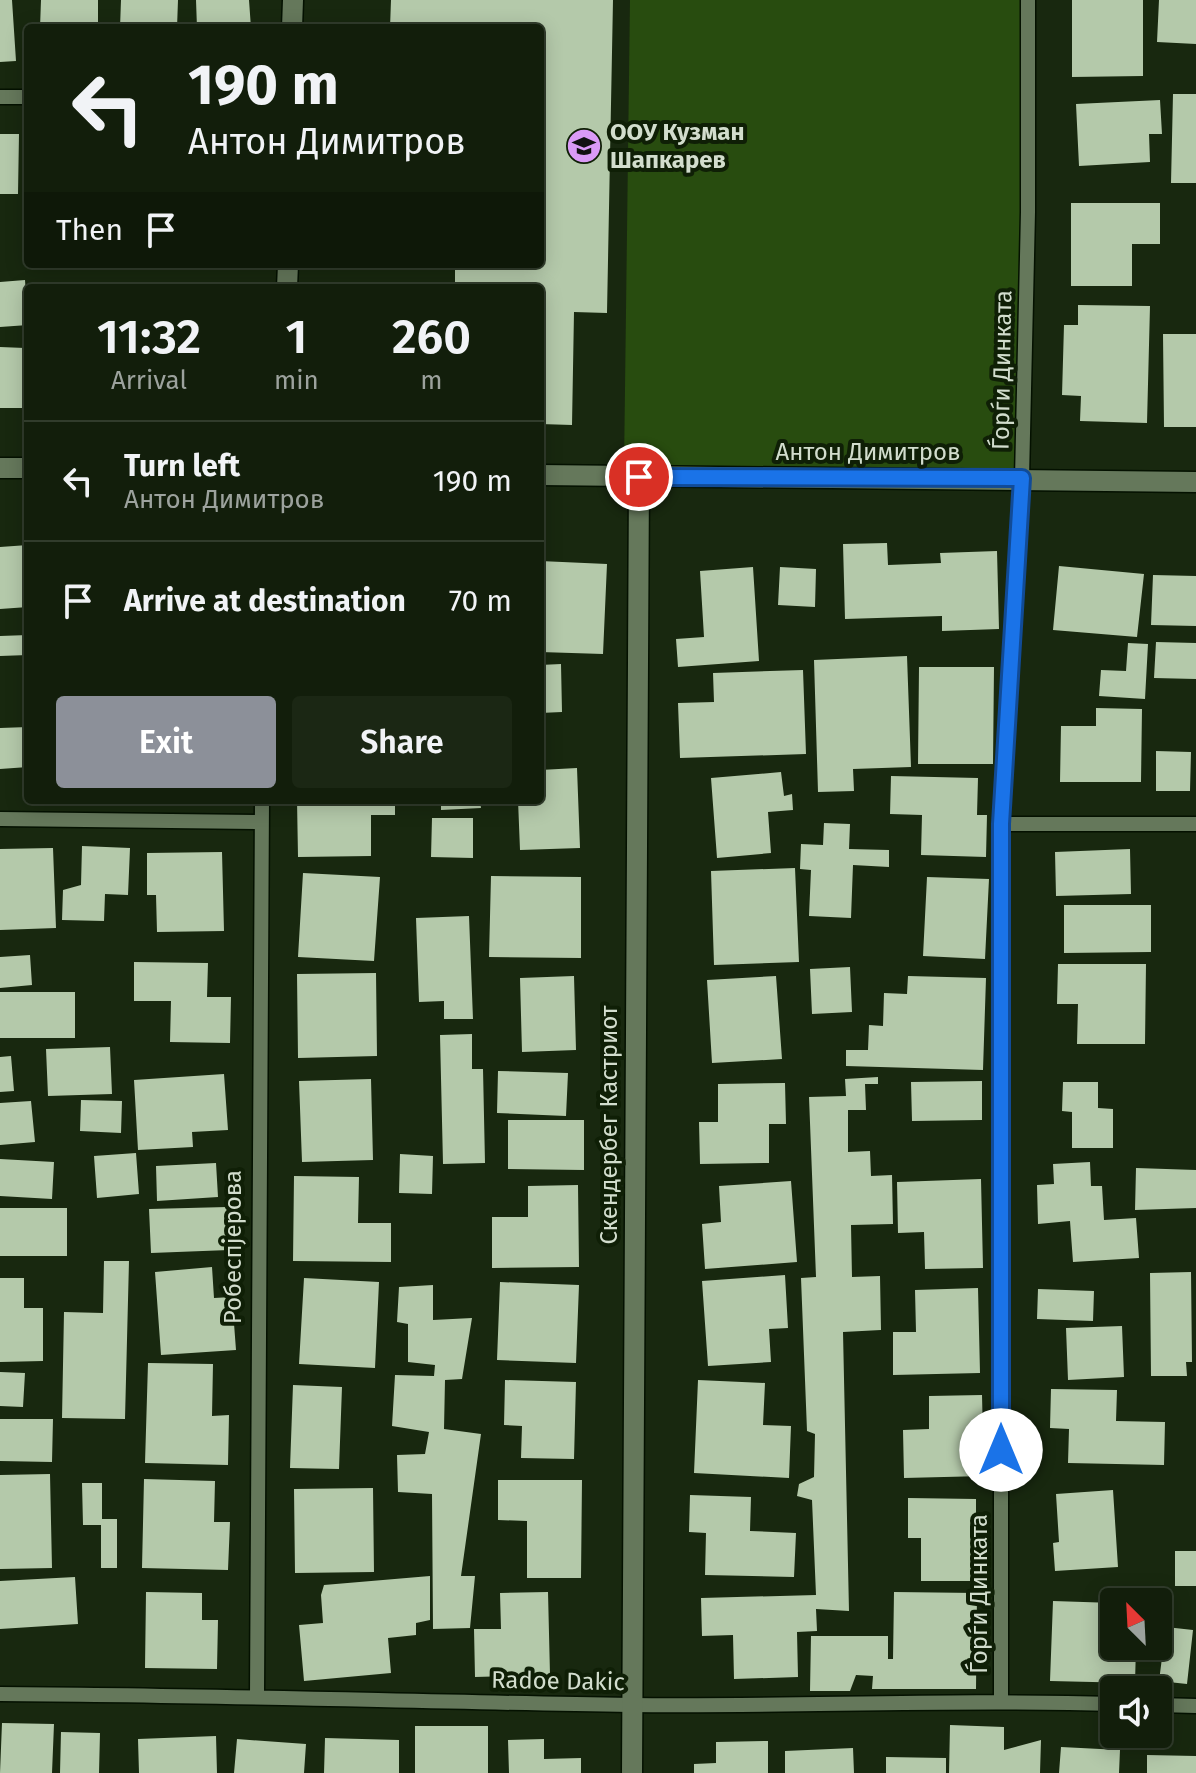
<!DOCTYPE html>
<html lang="en">
<head>
<meta charset="utf-8">
<style>
  body { margin:0; font-family:"Fira Sans",sans-serif; background:#1b2714; color:#f1f3f6; height:100vh; display:flex; flex-direction:column; font-size:30px; white-space:nowrap }
  * { box-sizing:border-box; margin:0 }
  p { font-size:26px; color:#9ca29d }
  .icon { flex:none; width:44px; height:44px; fill:none; stroke:currentColor; stroke-width:2; stroke-linecap:round; stroke-linejoin:round }
  .map { position:relative; flex:1; overflow:hidden }
  .drawer { position:absolute; left:24px; top:284px; width:520px; height:520px; display:flex; flex-direction:column; background:#121e0b; border-radius:8px; box-shadow:0 4px 20px #0003,0 0 0 2px #313c2c }
  .drawer>* { flex:none }
  .banner { position:absolute; left:24px; top:24px; width:520px; height:244px; border-radius:8px; box-shadow:0 4px 20px #0003,0 0 0 2px #313c2c; background:#121e0b; color:#f1f3f6; overflow:hidden }
  .needle { width:52px; rotate:336deg }
  .buttons { position:absolute; left:1100px; top:1588px; display:grid; gap:16px }
  .buttons a { display:grid; place-items:center; width:72px; height:72px; border-radius:8px; background:#121e0b; box-shadow:0 4px 20px #0003,0 0 0 2px #313c2c; font-size:40px }
  .pin { position:absolute; display:grid; place-items:center; width:68px; height:68px; color:#fff; margin:-34px; border:4px solid #fff; border-radius:50%; box-shadow:0 2px 8px #0007 }
  .me { position:absolute; width:88px; margin:-44px; rotate:0deg; stroke-linejoin:round; filter:drop-shadow(0 0 6px #0008) }
  .turn { display:flex; align-items:center; gap:28px; height:168px; padding:0 32px; font-size:36px }
  .turn .icon { width:104px; height:104px; stroke-width:2.5 }
  .turn b { display:block; font-size:56px; line-height:68px }
  .then { display:flex; align-items:center; height:76px; padding:0 32px; background:#0003; gap:16px; font-size:30px }
  .eta { display:flex; justify-content:space-evenly; align-items:center; height:136px; text-align:center }
  .eta b { font-size:48px; font-weight:600; line-height:56px }
  .action { display:flex; gap:16px; margin-top:auto; padding:16px 32px }
  .action a { flex:1; height:92px; border-radius:8px; background:#8c9099; color:#fff; font-size:32px; font-weight:600; line-height:92px; text-align:center }
  .action a+a { background:#1b2714; color:#f1f3f6 }
  ul { padding:0; list-style:none }
  li { display:flex; align-items:center; gap:24px; height:120px; padding:0 32px; border-top:2px solid #313c2c }
  li div { flex:1 }
  li b { display:block; font-size:30px }
  li em { font-style:normal }
  .map>svg:first-child { display:block }
</style>
</head>
<body>
<div class="map">
<svg width="1196" height="1773" viewBox="0 0 1196 1773">
  <rect width="100%" height="100%" fill="#18280f"/>
  <path fill="#284c0f" d="M 630,0 L 1028,0 L 1022,478 L 624,467 Z"/>
  <path fill="#b4c9aa" d="M 0,0 L 12,0 L 16,61 L 0,62 Z
    M 41,0 L 98,0 L 98,28 L 40,28 Z
    M 121,0 L 178,0 L 177,28 L 120,28 Z
    M 196,0 L 249,0 L 251,28 L 197,28 Z
    M 391,0 L 613,0 L 607,313 L 574,312 L 572,425 L 540,424 L 540,288 L 455,288 L 455,264 L 540,264 L 540,28 L 390,28 Z
    M 1072,0 L 1143,0 L 1143,76 L 1072,77 Z
    M 1159,0 L 1196,0 L 1196,44 L 1157,42 Z
    M 1173,94 L 1196,94 L 1196,183 L 1171,183 Z
    M 1160,100 L 1162,134 L 1149,134 L 1150,162 L 1079,166 L 1076,104 Z
    M 0,134 L 19,134 L 18,194 L 0,194 Z
    M 1071,203 L 1160,203 L 1160,244 L 1132,244 L 1132,286 L 1071,286 Z
    M 25,280 L 28,325 L 0,327 L 0,282 Z
    M 177,284 L 242,285 L 242,288 L 177,288 Z
    M 1078,305 L 1150,306 L 1147,423 L 1080,421 L 1081,396 L 1062,395 L 1064,325 L 1078,325 Z
    M 1163,334 L 1196,334 L 1196,427 L 1164,427 Z
    M 0,347 L 25,348 L 24,408 L 0,408 Z
    M 887,543 L 888,565 L 941,563 L 940,553 L 997,551 L 999,629 L 942,631 L 942,616 L 845,619 L 843,544 Z
    M 28,545 L 28,607 L 0,609 L 0,547 Z
    M 540,561 L 607,564 L 603,654 L 540,652 Z
    M 1059,566 L 1144,574 L 1137,637 L 1053,630 Z
    M 753,567 L 759,661 L 678,667 L 676,639 L 704,637 L 700,571 Z
    M 780,567 L 816,569 L 815,607 L 778,605 Z
    M 1153,575 L 1196,576 L 1196,626 L 1151,625 Z
    M 28,635 L 28,655 L 0,656 L 0,636 Z
    M 1156,642 L 1196,643 L 1196,679 L 1154,678 Z
    M 1128,643 L 1148,644 L 1145,699 L 1099,696 L 1101,670 L 1126,671 Z
    M 907,656 L 911,767 L 853,769 L 854,791 L 818,792 L 814,660 Z
    M 561,664 L 562,712 L 540,713 L 540,665 Z
    M 919,667 L 994,667 L 993,764 L 918,764 Z
    M 803,670 L 806,754 L 680,758 L 678,703 L 714,702 L 713,673 Z
    M 1096,708 L 1142,709 L 1141,782 L 1060,782 L 1061,726 L 1096,726 Z
    M 28,727 L 28,767 L 0,769 L 0,728 Z
    M 1156,751 L 1191,752 L 1190,791 L 1156,791 Z
    M 577,768 L 580,848 L 520,850 L 518,800 L 540,800 L 540,770 Z
    M 781,772 L 784,796 L 792,794 L 793,810 L 768,812 L 771,853 L 717,858 L 711,778 Z
    M 891,776 L 978,778 L 977,815 L 987,815 L 986,857 L 921,855 L 922,815 L 890,814 Z
    M 297,800 L 395,800 L 395,815 L 371,815 L 371,856 L 298,857 Z
    M 441,800 L 480,800 L 481,808 L 441,810 Z
    M 432,818 L 473,818 L 473,858 L 431,857 Z
    M 824,823 L 850,824 L 849,849 L 889,850 L 889,867 L 853,865 L 851,918 L 809,916 L 811,870 L 800,869 L 801,844 L 823,845 Z
    M 82,846 L 130,848 L 128,895 L 105,894 L 104,921 L 62,920 L 63,890 L 81,885 Z
    M 53,848 L 56,928 L 0,930 L 0,849 Z
    M 1130,849 L 1131,894 L 1056,896 L 1055,852 Z
    M 222,852 L 224,931 L 157,932 L 156,895 L 147,895 L 147,853 Z
    M 795,868 L 799,962 L 714,965 L 711,871 Z
    M 303,873 L 380,877 L 374,961 L 298,957 Z
    M 491,876 L 581,877 L 581,958 L 489,957 Z
    M 927,877 L 989,879 L 985,959 L 923,956 Z
    M 1064,905 L 1151,905 L 1151,952 L 1064,953 Z
    M 469,916 L 473,1019 L 444,1019 L 444,1001 L 419,1002 L 416,918 Z
    M 30,955 L 32,985 L 0,988 L 0,957 Z
    M 134,962 L 208,963 L 207,997 L 231,997 L 230,1043 L 170,1042 L 171,1001 L 134,1001 Z
    M 1058,964 L 1146,964 L 1145,1044 L 1077,1044 L 1078,1004 L 1057,1004 Z
    M 850,967 L 852,1012 L 812,1014 L 810,969 Z
    M 376,973 L 377,1056 L 298,1058 L 297,974 Z
    M 574,976 L 576,1050 L 522,1052 L 520,978 Z
    M 776,976 L 782,1059 L 712,1063 L 707,980 Z
    M 908,976 L 986,978 L 983,1070 L 846,1066 L 846,1050 L 868,1050 L 869,1025 L 883,1026 L 884,993 L 907,994 Z
    M 0,992 L 75,992 L 75,1038 L 0,1038 Z
    M 472,1034 L 472,1069 L 483,1069 L 485,1163 L 443,1164 L 440,1035 Z
    M 110,1047 L 112,1094 L 48,1096 L 46,1049 Z
    M 11,1056 L 14,1091 L 0,1092 L 0,1057 Z
    M 498,1071 L 568,1073 L 566,1116 L 497,1113 Z
    M 224,1074 L 228,1130 L 192,1132 L 193,1147 L 138,1150 L 134,1080 Z
    M 878,1077 L 878,1084 L 865,1084 L 866,1110 L 848,1110 L 848,1152 L 870,1151 L 871,1176 L 892,1175 L 893,1224 L 851,1225 L 852,1277 L 880,1276 L 881,1330 L 843,1332 L 849,1611 L 816,1609 L 817,1631 L 797,1632 L 798,1677 L 734,1679 L 733,1635 L 702,1636 L 701,1598 L 816,1595 L 812,1500 L 797,1496 L 799,1484 L 814,1477 L 815,1434 L 807,1431 L 801,1278 L 816,1277 L 809,1097 L 846,1096 L 845,1079 Z
    M 371,1079 L 373,1160 L 302,1162 L 299,1081 Z
    M 982,1081 L 982,1120 L 912,1121 L 911,1082 Z
    M 1063,1082 L 1098,1082 L 1098,1108 L 1113,1109 L 1113,1148 L 1072,1148 L 1072,1112 L 1062,1111 Z
    M 785,1083 L 786,1124 L 769,1124 L 769,1163 L 700,1164 L 699,1122 L 718,1122 L 718,1084 Z
    M 81,1100 L 122,1101 L 121,1133 L 80,1131 Z
    M 31,1101 L 35,1142 L 0,1145 L 0,1103 Z
    M 508,1120 L 584,1120 L 584,1170 L 508,1169 Z
    M 136,1153 L 139,1194 L 97,1198 L 94,1156 Z
    M 400,1154 L 433,1156 L 432,1194 L 399,1193 Z
    M 0,1159 L 54,1162 L 52,1199 L 0,1196 Z
    M 1090,1162 L 1091,1186 L 1102,1186 L 1104,1220 L 1136,1218 L 1139,1258 L 1073,1262 L 1070,1221 L 1038,1224 L 1037,1185 L 1054,1184 L 1053,1164 Z
    M 216,1163 L 218,1197 L 157,1201 L 156,1166 Z
    M 1136,1168 L 1196,1170 L 1196,1208 L 1135,1210 Z
    M 294,1176 L 359,1177 L 358,1223 L 391,1223 L 391,1262 L 293,1261 Z
    M 981,1179 L 983,1268 L 925,1269 L 924,1232 L 898,1233 L 897,1182 Z
    M 791,1181 L 797,1262 L 705,1269 L 702,1224 L 721,1222 L 719,1186 Z
    M 578,1185 L 579,1267 L 492,1268 L 492,1217 L 528,1217 L 528,1186 Z
    M 227,1207 L 229,1250 L 151,1253 L 149,1209 Z
    M 0,1208 L 67,1208 L 67,1256 L 0,1256 Z
    M 104,1261 L 129,1261 L 125,1419 L 62,1418 L 64,1312 L 103,1313 Z
    M 212,1267 L 214,1298 L 232,1297 L 236,1350 L 161,1355 L 155,1272 Z
    M 1191,1272 L 1192,1362 L 1186,1362 L 1187,1376 L 1151,1376 L 1150,1273 Z
    M 785,1275 L 788,1328 L 769,1329 L 771,1362 L 708,1366 L 702,1281 Z
    M 0,1278 L 24,1278 L 24,1308 L 43,1308 L 43,1361 L 0,1362 Z
    M 304,1278 L 379,1282 L 375,1368 L 299,1364 Z
    M 500,1282 L 579,1285 L 576,1363 L 497,1360 Z
    M 433,1285 L 433,1320 L 472,1318 L 462,1379 L 445,1380 L 444,1429 L 481,1434 L 461,1576 L 475,1576 L 470,1628 L 433,1629 L 432,1494 L 398,1492 L 397,1455 L 425,1454 L 429,1432 L 392,1426 L 395,1375 L 434,1376 L 435,1365 L 408,1362 L 408,1324 L 397,1322 L 399,1287 Z
    M 978,1288 L 980,1373 L 893,1375 L 893,1332 L 916,1332 L 915,1290 Z
    M 1038,1289 L 1094,1291 L 1093,1321 L 1037,1319 Z
    M 1122,1326 L 1124,1377 L 1068,1380 L 1066,1328 Z
    M 148,1363 L 213,1364 L 212,1416 L 229,1415 L 228,1465 L 145,1463 Z
    M 0,1372 L 25,1373 L 23,1407 L 0,1406 Z
    M 505,1380 L 576,1382 L 574,1459 L 521,1458 L 522,1426 L 504,1425 Z
    M 698,1380 L 765,1383 L 763,1425 L 791,1426 L 789,1478 L 694,1473 Z
    M 293,1385 L 342,1387 L 339,1469 L 290,1468 Z
    M 1051,1389 L 1117,1390 L 1116,1421 L 1165,1422 L 1164,1465 L 1068,1463 L 1069,1429 L 1050,1428 Z
    M 982,1395 L 984,1476 L 904,1478 L 903,1430 L 929,1429 L 929,1396 Z
    M 0,1419 L 53,1419 L 52,1462 L 0,1461 Z
    M 50,1474 L 52,1568 L 0,1569 L 0,1475 Z
    M 144,1479 L 215,1481 L 214,1522 L 230,1522 L 228,1570 L 142,1568 Z
    M 498,1480 L 582,1480 L 581,1578 L 527,1578 L 527,1521 L 498,1520 Z
    M 82,1483 L 102,1483 L 102,1519 L 117,1519 L 117,1568 L 101,1568 L 101,1525 L 83,1525 Z
    M 373,1488 L 374,1572 L 295,1573 L 294,1489 Z
    M 1113,1490 L 1118,1567 L 1055,1571 L 1053,1543 L 1059,1542 L 1056,1494 Z
    M 690,1495 L 751,1497 L 750,1531 L 796,1533 L 794,1577 L 705,1575 L 706,1533 L 689,1532 Z
    M 908,1498 L 976,1499 L 976,1581 L 921,1581 L 921,1538 L 908,1538 Z
    M 1175,1551 L 1196,1551 L 1196,1586 L 1175,1586 Z
    M 430,1576 L 430,1620 L 416,1623 L 416,1635 L 388,1638 L 391,1673 L 304,1681 L 299,1625 L 323,1623 L 321,1595 L 324,1585 Z
    M 75,1577 L 78,1624 L 0,1629 L 0,1581 Z
    M 146,1592 L 202,1593 L 202,1620 L 218,1620 L 217,1669 L 145,1668 Z
    M 548,1592 L 550,1675 L 475,1677 L 474,1629 L 501,1629 L 500,1593 Z
    M 894,1592 L 977,1593 L 976,1689 L 872,1689 L 873,1676 L 856,1675 L 850,1691 L 810,1691 L 811,1636 L 888,1636 L 888,1659 L 893,1659 Z
    M 1053,1601 L 1114,1603 L 1114,1646 L 1136,1646 L 1135,1683 L 1050,1681 Z
    M 1166,1627 L 1193,1630 L 1187,1684 L 1159,1681 Z
    M 2,1723 L 54,1724 L 52,1773 L 0,1773 Z
    M 950,1725 L 1004,1727 L 1004,1750 L 1041,1740 L 1040,1773 L 949,1773 Z
    M 415,1726 L 488,1726 L 488,1773 L 415,1773 Z
    M 61,1732 L 100,1733 L 99,1773 L 60,1773 Z
    M 216,1736 L 217,1773 L 139,1773 L 138,1739 Z
    M 325,1738 L 399,1740 L 399,1773 L 324,1773 Z
    M 237,1739 L 306,1744 L 304,1773 L 234,1773 Z
    M 544,1739 L 544,1759 L 581,1758 L 581,1773 L 509,1773 L 508,1740 Z
    M 768,1741 L 768,1773 L 694,1773 L 694,1764 L 716,1763 L 716,1742 Z
    M 1061,1747 L 1120,1750 L 1119,1773 L 1059,1773 Z
    M 853,1748 L 854,1773 L 785,1773 L 785,1751 Z
    M 1147,1755 L 1196,1756 L 1196,1773 L 1147,1773 Z
    M 886,1757 L 946,1758 L 946,1773 L 886,1773 Z"/>
  <g fill="none" stroke-linecap="round" stroke-linejoin="round">
    <g stroke="#041100" stroke-width="17">
      <path id="service" d="M 0,97 L 28,97
        M 0,819 L 261,822
        M 1001,824 L 1196,824
        M 0,1694 C 210,1695 420,1702 630,1705 C 791,1707 952,1699 1114,1704
        M 257,1695 L 262,800
        M 1001,1701 L 1001,824 L 1022,478 L 1028,212 L 1028,0
        M 1158,1705 L 1196,1706"/>
    </g>
    <g stroke="#041100" stroke-width="23">
      <path id="minor" d="M 292,28 L 293,0
        M 287,288 L 288,264
        M 0,468 L 28,468
        M 540,475 L 1196,482
        M 632,1773 L 639,477"/>
    </g>
    <use href="#service" stroke="#65785b" stroke-width="14"/>
    <use href="#minor" stroke="#65785b" stroke-width="20"/>
  </g>
  <g fill="none" stroke-linecap="round" stroke-linejoin="round">
    <g stroke="#114b97" stroke-width="20">
      <path id="route" d="M 639,477 L 1022,478 L 1001,824 L 1001,1450"/>
    </g>
    <use href="#route" stroke="#1a73e8" stroke-width="14"/>
  </g>
  <defs>
    <g id="school-disc" transform="scale(1.8)"><circle r="9.5" fill="#da9af6" stroke="#0f1f06"/><path d="M0-5L7-2L0 1L-7-2ZM-4 1L0 2.5L4 1V4Q0 6-4 4Z" fill="#111"/></g>
  </defs>
  <g fill-rule="evenodd">
    <use href="#school-disc" x="584" y="146"/>
  </g>
  <g text-anchor="middle" stroke-width="8" stroke-linejoin="round" paint-order="stroke">
    <g font-size="24" font-weight="bold" fill="#d2ddcd" stroke="#0f1f06" text-anchor="start">
      <text x="610" y="140">ООУ Кузман<tspan x="610" dy="28">Шапкарев</tspan></text>
    </g>
    <g font-size="24" fill="#d2ddcd" stroke="#0f1f06">
      <text transform="translate(1002 370) rotate(-89)" y="8">Ѓорѓи Динката</text>
      <text x="868" y="460">Антон Димитров</text>
      <text transform="translate(609 1125) rotate(-90)" y="8">Скендербег Кастриот</text>
      <text transform="translate(233 1247) rotate(-90)" y="8">Робеспјерова</text>
      <text transform="translate(979 1594) rotate(-90)" y="8">Ѓорѓи Динката</text>
      <text transform="translate(558 1681) rotate(1)" y="8">Radoe Dakic</text>
    </g>
  </g>
</svg>
<div class="buttons">
<a><svg class="needle" viewBox="-14 -14 28 28"><path d="M0-13l5 13h-10z" fill="#e53935"/><path d="M0 13l5-13h-10z" fill="#9ca29d"/></svg></a>
<a><svg class="icon" aria-label="sound" viewBox="0 0 24 24"><path d="M4 9h4l5-4v14l-5-4H4zM17 9q2 3 0 6"/></svg></a>
</div>
<div class="pin" style="left:639px;top:477px;background:#d93025"><svg class="icon" aria-label="arrive" viewBox="0 0 24 24"><path d="M6 21V4h12l-3 4 3 4H6"/></svg></div>
<svg class="me" style="left:1001px;top:1450px" viewBox="-20 -20 40 40"><circle r="19" fill="#fff"/><path d="M0-13L10 11 0 6-10 11z" fill="#1a73e8"/></svg>
<div class="banner">
<div class="turn"><svg class="icon" aria-label="left" viewBox="0 0 24 24"><path d="M17 20v-9H6M10 6l-5 5 5 5"/></svg><div><b>190 m</b>Антон Димитров</div></div>
<div class="then">Then<svg class="icon" aria-label="arrive" viewBox="0 0 24 24"><path d="M6 21V4h12l-3 4 3 4H6"/></svg></div>
</div>
<section class="drawer">
<div class="eta">
<div><b>11:32</b><p>Arrival</p></div>
<div><b>1</b><p>min</p></div>
<div><b>260</b><p>m</p></div>
</div>
<ul>
<li><svg class="icon" aria-label="left" viewBox="0 0 24 24"><path d="M17 20v-9H6M10 6l-5 5 5 5"/></svg><div><b>Turn left</b><p>Антон Димитров</p></div><em>190 m</em></li>
<li><svg class="icon" aria-label="arrive" viewBox="0 0 24 24"><path d="M6 21V4h12l-3 4 3 4H6"/></svg><div><b>Arrive at destination</b></div><em>70 m</em></li>
</ul>
<div class="action"><a>Exit</a><a>Share</a></div>
</section>
</div>
</body>
</html>
